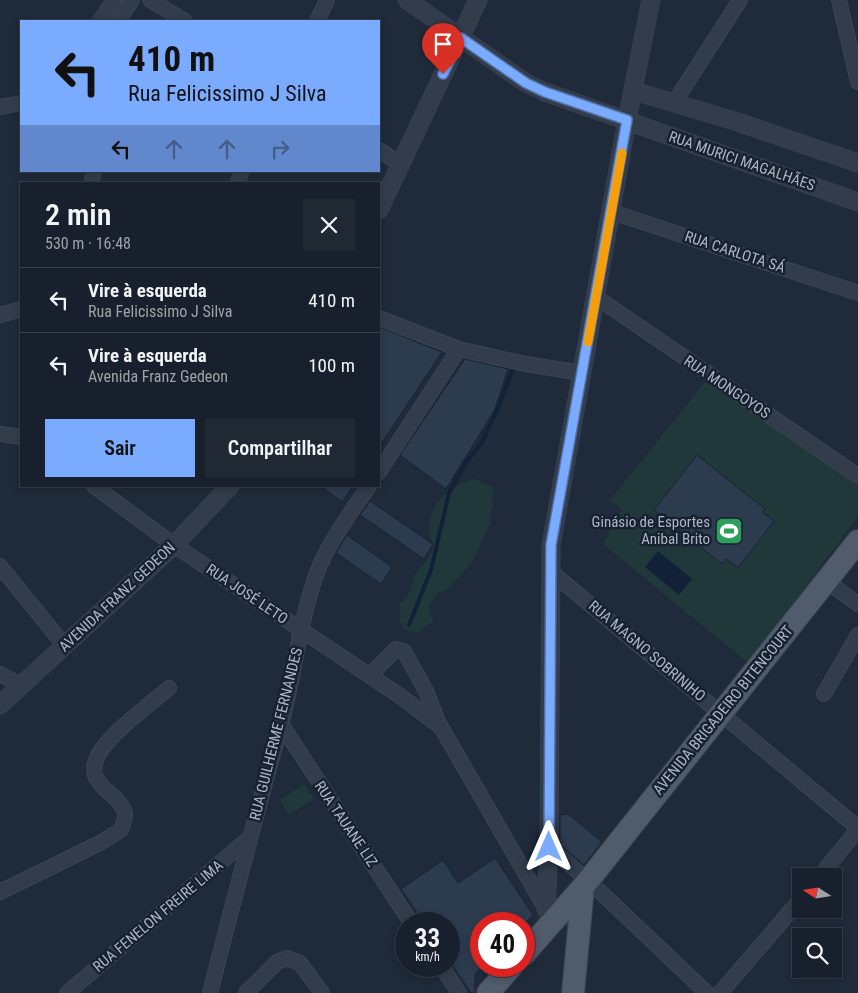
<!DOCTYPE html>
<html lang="pt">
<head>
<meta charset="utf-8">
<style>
  body { margin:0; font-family:"Roboto Condensed",sans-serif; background:#202834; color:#f1f3f6; height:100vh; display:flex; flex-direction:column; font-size:19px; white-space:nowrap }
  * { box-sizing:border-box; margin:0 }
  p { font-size:16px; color:#9ea3a9 }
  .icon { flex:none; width:28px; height:28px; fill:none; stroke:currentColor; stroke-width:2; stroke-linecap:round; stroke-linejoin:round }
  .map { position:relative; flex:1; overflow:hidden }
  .sheet { position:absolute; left:20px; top:182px; width:360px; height:305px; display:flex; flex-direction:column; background:#17202c; border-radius:0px; box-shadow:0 2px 8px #0003,0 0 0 1px #363e48 }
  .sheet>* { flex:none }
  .banner { position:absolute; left:20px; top:20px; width:360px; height:152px; border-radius:0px; box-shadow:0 2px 8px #0003,0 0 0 1px #363e48; background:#7aabff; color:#111; overflow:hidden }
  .needle { width:32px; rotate:282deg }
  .tools { position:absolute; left:792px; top:868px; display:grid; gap:10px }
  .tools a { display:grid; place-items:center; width:50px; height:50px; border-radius:0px; background:#17202c; box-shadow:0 2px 8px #0003,0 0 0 1px #363e48; font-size:25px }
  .speed { position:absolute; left:395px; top:912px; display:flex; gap:10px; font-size:25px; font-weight:700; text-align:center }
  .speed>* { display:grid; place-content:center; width:65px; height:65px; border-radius:50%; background:#17202c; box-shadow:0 2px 8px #0003,0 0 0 1px #363e48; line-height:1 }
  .speed small { font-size:12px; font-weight:400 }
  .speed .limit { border:8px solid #d22; background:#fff; color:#111 }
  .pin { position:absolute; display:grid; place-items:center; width:42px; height:42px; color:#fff; margin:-51px -21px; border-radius:50% 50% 50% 0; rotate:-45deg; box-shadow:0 0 5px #0007 }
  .pin .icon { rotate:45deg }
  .me { position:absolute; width:55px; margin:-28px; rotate:0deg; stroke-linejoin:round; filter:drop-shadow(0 0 4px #0008) }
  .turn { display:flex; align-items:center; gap:18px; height:105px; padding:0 25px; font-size:22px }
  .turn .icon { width:65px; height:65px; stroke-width:2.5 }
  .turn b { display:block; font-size:35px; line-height:42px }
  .lanes { display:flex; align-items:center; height:48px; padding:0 25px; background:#0003; justify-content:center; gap:25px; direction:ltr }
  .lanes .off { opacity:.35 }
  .round { display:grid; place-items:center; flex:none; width:52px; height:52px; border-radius:0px; background:#202834 }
  .summary { display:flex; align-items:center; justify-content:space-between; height:85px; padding:0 25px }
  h1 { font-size:30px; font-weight:600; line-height:38px }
  .action { display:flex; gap:10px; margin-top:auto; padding:10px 25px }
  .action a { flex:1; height:58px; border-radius:0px; background:#7aabff; color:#111; font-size:20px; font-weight:600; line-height:58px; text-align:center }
  .action a+a { background:#202834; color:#f1f3f6 }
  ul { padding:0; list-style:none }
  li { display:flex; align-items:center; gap:15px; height:65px; padding:0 25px; border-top:1px solid #363e48 }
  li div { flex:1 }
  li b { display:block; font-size:19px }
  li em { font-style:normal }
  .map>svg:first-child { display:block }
</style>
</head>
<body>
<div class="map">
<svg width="858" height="993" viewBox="0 0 858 993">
  <rect width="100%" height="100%" fill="#1f2a3a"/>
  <path fill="#21383b" d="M 706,381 L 858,485 L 858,517 L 748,663 L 603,544 L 622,509 L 610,500 Z
    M 473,479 L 494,487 L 490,524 L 473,561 L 448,589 L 437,593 L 429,607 L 433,621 L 417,633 L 403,629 L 399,618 L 400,603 C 417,588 408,585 416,573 C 421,565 429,560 432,551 C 434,544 430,538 429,532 C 427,504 450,487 473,479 Z
    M 304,784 L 314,799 L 289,815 L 280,800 Z"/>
  <path fill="#122138" d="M 658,551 L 692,579 L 679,595 L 645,567 Z"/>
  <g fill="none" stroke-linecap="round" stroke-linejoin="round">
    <path stroke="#122138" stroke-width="4" d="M 409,625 L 431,570 L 449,493 L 466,462 L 481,444 L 497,410 L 513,369"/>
  </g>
  <path fill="#2d3b4f" stroke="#1a2331" d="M 379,327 L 442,352 L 379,447 Z
    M 465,359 L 508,369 L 495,409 L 446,489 L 400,455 Z
    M 697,455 L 765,509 L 762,512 L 774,521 L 738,568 L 726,559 L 722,564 L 654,510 Z
    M 321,486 L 353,486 L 342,502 Z
    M 370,501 L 433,544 L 424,559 L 360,515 Z
    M 347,535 L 392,567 L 381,584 L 336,553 Z
    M 568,814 L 602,842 L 584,865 L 560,845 L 560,815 Z
    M 495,858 L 533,915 L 524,924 L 481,924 L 481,967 L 475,975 L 475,993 L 471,993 L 449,960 L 449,924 L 425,924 L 401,889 L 443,860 L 458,883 Z"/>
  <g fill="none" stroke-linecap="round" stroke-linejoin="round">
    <g stroke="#3c4554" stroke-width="16">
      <path id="minor" d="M 150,0 L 185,21
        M 839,0 L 858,82
        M 100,21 L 114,0
        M 118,21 L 132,0
        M 317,21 L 327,0
        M 674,103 L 740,0
        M 0,107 L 21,103
        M 379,150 L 399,163
        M 91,184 L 94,171
        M 237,184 L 242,171
        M 612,212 L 858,293
        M 596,297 L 858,476
        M 0,315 L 21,309
        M 379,318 L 459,349 L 525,364 L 582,373
        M 0,434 L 21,437
        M 379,472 L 459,349
        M 94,486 L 174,545 L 400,696 L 441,727 L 547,911
        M 0,566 L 64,645
        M 550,571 L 858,828
        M 826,581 L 858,604
        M 0,674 L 22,686
        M 370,675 L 396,649 L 404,651 L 426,691 L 440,727
        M 824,694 L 858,635
        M 281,724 L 412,924
        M 549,847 L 590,882 L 707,993
        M 820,876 L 858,829
        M 0,892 L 100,843 L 121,830 C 123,825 125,820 125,814 C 121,791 79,786 100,752 C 112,732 150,704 169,688
        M 441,966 L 459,993
        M 67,993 L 248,839
        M 210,993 C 233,903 256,814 281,725 C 295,674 299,620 318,570 C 329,542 351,512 369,486
        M 246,993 L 277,962 L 287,958 L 300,963 L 322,993
        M 720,993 L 801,899"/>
    </g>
    <g stroke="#3c4554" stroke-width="19">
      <path id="tertiary" d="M 407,0 L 526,83 L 545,92 L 858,202
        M 634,91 L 741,123 L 858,163
        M 379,210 L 478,0
        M 0,705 L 174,545 L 230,486
        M 546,909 L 549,847 L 551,545 L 627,120 L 651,0"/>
    </g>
    <g stroke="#3c4554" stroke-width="24">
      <path id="primary" d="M 524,954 L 583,887 L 858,541
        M 488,993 L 512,966
        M 573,993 L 583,887"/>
    </g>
    <use href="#minor" stroke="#323c4b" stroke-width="14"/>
    <use href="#tertiary" stroke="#323c4b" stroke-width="18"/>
    <use href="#primary" stroke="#505b6b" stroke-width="22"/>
  </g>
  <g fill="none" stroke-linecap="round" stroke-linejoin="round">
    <g stroke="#4f6fa6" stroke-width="12">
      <path id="route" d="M 443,74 L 461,38 L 526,83 L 545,92 L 627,120 L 551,545 L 549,847"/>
    </g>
    <use href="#route" stroke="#7aabff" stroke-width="9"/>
    <path stroke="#f59e0b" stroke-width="9" d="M 588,342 L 622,153"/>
  </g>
  <defs>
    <g id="stadium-square" transform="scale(1.4375)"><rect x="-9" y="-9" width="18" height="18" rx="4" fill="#2e9e5b" stroke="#18212f"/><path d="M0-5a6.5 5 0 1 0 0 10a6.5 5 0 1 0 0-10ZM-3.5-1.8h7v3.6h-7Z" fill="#fff"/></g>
  </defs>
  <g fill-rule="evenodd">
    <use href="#stadium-square" x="729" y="531"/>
  </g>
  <g text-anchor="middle" stroke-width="5" stroke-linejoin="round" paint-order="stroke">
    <g font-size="15" fill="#adb6c7" stroke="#18212f">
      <text transform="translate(742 161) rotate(19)" y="5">RUA MURICI MAGALHÃES</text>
      <text transform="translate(735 252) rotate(18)" y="5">RUA CARLOTA SÁ</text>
      <text transform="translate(727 387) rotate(34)" y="5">RUA MONGOYOS</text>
      <text transform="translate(247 594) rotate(34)" y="5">RUA JOSÉ LETO</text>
      <text transform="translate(117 597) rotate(-43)" y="5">AVENIDA FRANZ GEDEON</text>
      <text transform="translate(647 651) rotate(40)" y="5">RUA MAGNO SOBRINIHO</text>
      <text transform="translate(723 710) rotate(-51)" y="5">AVENIDA BRIGADEIRO BITENCOURT</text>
      <text transform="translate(276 734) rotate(-76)" y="5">RUA GUILHERME FERNANDES</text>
      <text transform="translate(346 824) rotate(56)" y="5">RUA TAUANE LIZ</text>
      <text transform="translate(158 916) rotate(-40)" y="5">RUA FENELON FREIRE LIMA</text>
    </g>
    <g font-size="15" fill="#adb6c7" stroke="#18212f" text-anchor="end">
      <text x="710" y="527">Ginásio de Esportes<tspan x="710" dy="17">Anibal Brito</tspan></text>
    </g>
  </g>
</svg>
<div class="tools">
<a><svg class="needle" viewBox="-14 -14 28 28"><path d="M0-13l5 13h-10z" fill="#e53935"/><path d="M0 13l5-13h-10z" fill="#9ea3a9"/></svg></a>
<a><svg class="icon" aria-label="search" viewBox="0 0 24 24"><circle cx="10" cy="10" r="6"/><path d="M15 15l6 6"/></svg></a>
</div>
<div class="speed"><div>33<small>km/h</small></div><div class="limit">40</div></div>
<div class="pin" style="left:443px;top:74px;background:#d93025"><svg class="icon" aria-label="arrive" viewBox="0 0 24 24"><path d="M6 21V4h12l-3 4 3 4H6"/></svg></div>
<svg class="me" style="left:549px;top:847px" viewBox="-20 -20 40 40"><path d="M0-17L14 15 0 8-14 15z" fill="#7aabff" stroke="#fff" stroke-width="4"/></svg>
<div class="banner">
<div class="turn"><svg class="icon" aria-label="left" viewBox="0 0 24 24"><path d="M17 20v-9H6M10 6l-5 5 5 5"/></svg><div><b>410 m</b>Rua Felicissimo J Silva</div></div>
<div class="lanes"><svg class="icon" aria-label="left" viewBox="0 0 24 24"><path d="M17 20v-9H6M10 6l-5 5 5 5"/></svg><svg class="icon off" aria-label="ahead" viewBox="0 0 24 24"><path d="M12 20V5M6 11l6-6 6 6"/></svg><svg class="icon off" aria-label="ahead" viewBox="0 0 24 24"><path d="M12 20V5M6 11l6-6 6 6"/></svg><svg class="icon off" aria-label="right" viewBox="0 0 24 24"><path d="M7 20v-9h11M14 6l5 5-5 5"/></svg></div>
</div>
<section class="sheet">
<div class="summary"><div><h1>2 min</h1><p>530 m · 16:48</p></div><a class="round"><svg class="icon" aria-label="close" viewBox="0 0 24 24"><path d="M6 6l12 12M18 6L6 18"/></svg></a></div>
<ul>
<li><svg class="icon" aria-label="left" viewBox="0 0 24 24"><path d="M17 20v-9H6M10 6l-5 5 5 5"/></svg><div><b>Vire à esquerda</b><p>Rua Felicissimo J Silva</p></div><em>410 m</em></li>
<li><svg class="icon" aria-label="left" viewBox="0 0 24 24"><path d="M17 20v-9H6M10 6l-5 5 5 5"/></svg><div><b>Vire à esquerda</b><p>Avenida Franz Gedeon</p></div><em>100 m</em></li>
</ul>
<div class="action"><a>Sair</a><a>Compartilhar</a></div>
</section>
</div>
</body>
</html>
